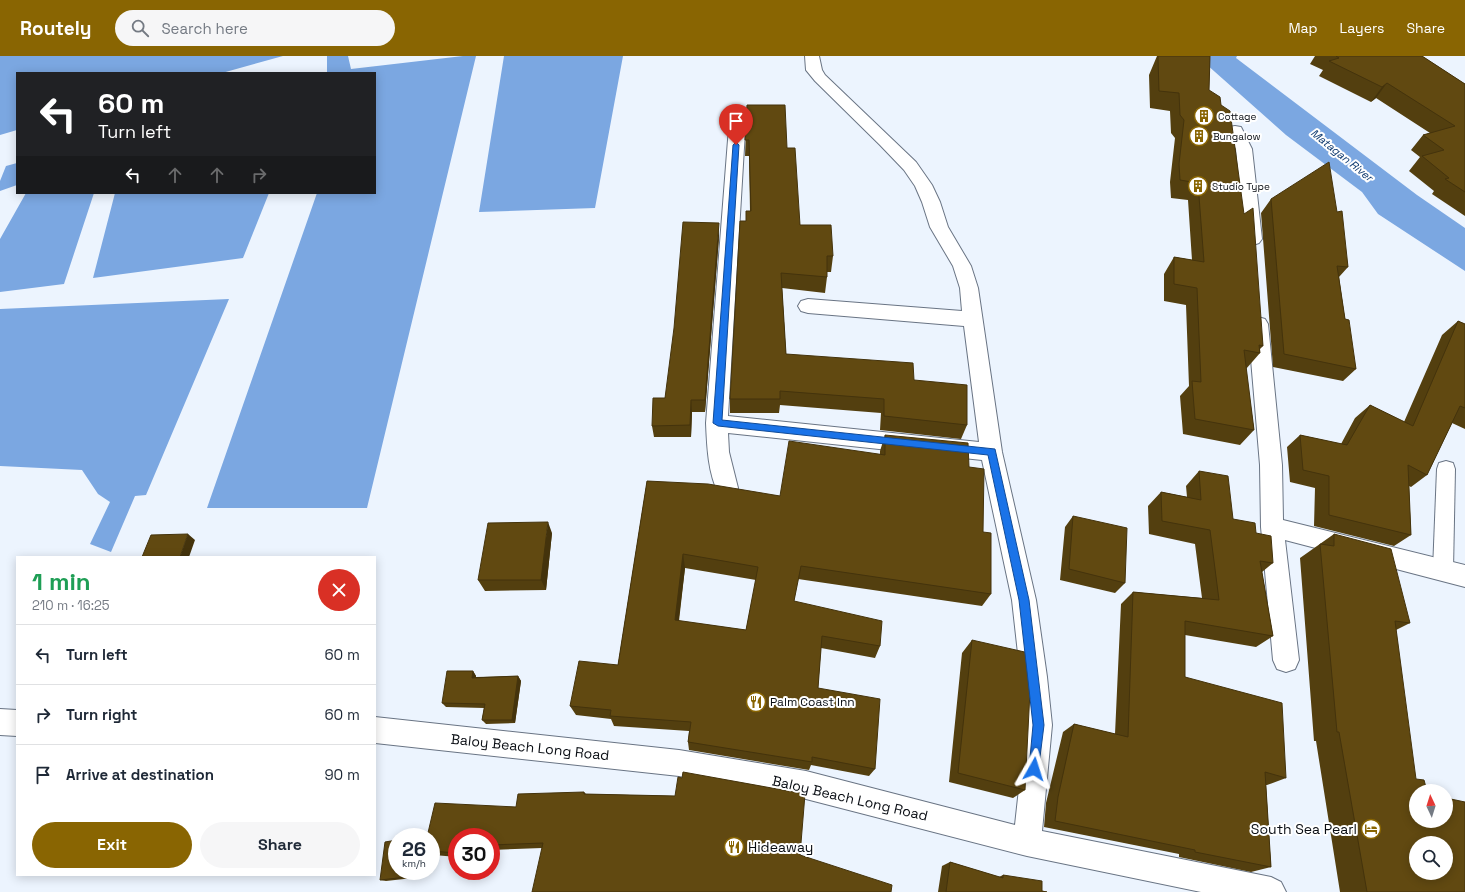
<!DOCTYPE html>
<html lang="en">
<head>
<meta charset="utf-8">
<style>
  body { margin:0; font-family:"Space Grotesk",sans-serif; background:#f6f6f7; color:#1f2937; height:100vh; display:flex; flex-direction:column; font-size:15px; white-space:nowrap }
  * { box-sizing:border-box; margin:0 }
  p { font-size:13px; color:#747a83 }
  .icon { flex:none; width:22px; height:22px; fill:none; stroke:currentColor; stroke-width:2; stroke-linecap:round; stroke-linejoin:round }
  .map { position:relative; flex:1; overflow:hidden }
  .drawer { position:absolute; left:16px; top:500px; width:360px; height:320px; display:flex; flex-direction:column; background:#fff; border-radius:0px; box-shadow:0 2px 10px #0003 }
  .drawer>* { flex:none }
  .guide { position:absolute; left:16px; top:16px; width:360px; height:122px; border-radius:0px; box-shadow:0 2px 10px #0003; background:#202124; color:#fff; overflow:hidden }
  .needle { width:26px; rotate:356deg }
  .controls { position:absolute; left:1409px; top:728px; display:grid; gap:8px }
  .controls a { display:grid; place-items:center; width:44px; height:44px; border-radius:50%; background:#fff; box-shadow:0 2px 10px #0003; font-size:20px }
  .speed { position:absolute; left:388px; top:772px; display:flex; gap:8px; font-size:20px; font-weight:700; text-align:center }
  .speed>* { display:grid; place-content:center; width:52px; height:52px; border-radius:50%; background:#fff; box-shadow:0 2px 10px #0003; line-height:1 }
  .speed small { font-size:10px; font-weight:400 }
  .speed .limit { border:6px solid #d22; background:#fff; color:#111 }
  .pin { position:absolute; display:grid; place-items:center; width:34px; height:34px; color:#fff; margin:-41px -17px; border-radius:50% 50% 50% 0; rotate:-45deg; box-shadow:0 0 4px #0007 }
  .pin .icon { rotate:45deg }
  .me { position:absolute; width:44px; margin:-22px; rotate:6deg; stroke-linejoin:round; filter:drop-shadow(0 0 3px #0008) }
  .turn { display:flex; align-items:center; gap:14px; height:84px; padding:0 16px; font-size:18px }
  .turn .icon { width:52px; height:52px; stroke-width:2.5 }
  .turn b { display:block; font-size:28px; line-height:34px }
  .lanes { display:flex; align-items:center; height:38px; padding:0 16px; background:#0003; justify-content:center; gap:20px; direction:ltr }
  .lanes .off { opacity:.35 }
  .round { display:grid; place-items:center; flex:none; width:42px; height:42px; border-radius:21px; background:#f6f6f7 }
  .overview { display:flex; align-items:center; justify-content:space-between; height:68px; padding:0 16px }
  h1 { font-size:24px; font-weight:700; line-height:30px; color:#1e9e55 }
  .action { display:flex; gap:8px; margin-top:auto; padding:8px 16px }
  .action a { flex:1; height:46px; border-radius:24px; background:#896502; color:#fff; font-size:16px; font-weight:700; line-height:46px; text-align:center }
  .action a+a { background:#f6f6f7; color:#1f2937 }
  ul { padding:0; list-style:none }
  li { display:flex; align-items:center; gap:12px; height:60px; padding:0 16px; border-top:1px solid #e0e1e3 }
  li div { flex:1 }
  li b { display:block; font-size:15px }
  li em { font-style:normal }
  header { display:flex; align-items:center; gap:24px; box-sizing:border-box; height:56px; padding:0 20px; background:#896502; color:#fff }
  header strong { font-size:19px }
  nav { display:flex; gap:22px; margin-inline-start:auto; font-size:14px }
  .search { width:280px; height:36px; background:#f6f6f7; display:flex; align-items:center; gap:10px; box-sizing:border-box; padding:0 14px; border-radius:22px; color:#747a83; font-size:15px }
  .map>svg:first-child { display:block }
</style>
</head>
<body>
<header>
<strong>Routely</strong>
<div class="search"><svg class="icon" aria-label="search" viewBox="0 0 24 24"><circle cx="10" cy="10" r="6"/><path d="M15 15l6 6"/></svg>Search here</div>
<nav><a>Map</a><a>Layers</a><a>Share</a></nav>
</header>
<div class="map">
<svg width="1465" height="836" viewBox="0 0 1465 836">
  <rect width="100%" height="100%" fill="#ecf4fe"/>
  <path fill="#7ba7e1" d="M 0,0 L 283,0 L 222,17 L 17,17 L 17,74 L 0,79 Z
    M 327,0 L 348,0 L 351,13 L 463,0 L 476,0 L 367,452 L 207,452 L 317,137 L 375,137 L 375,17 L 327,17 Z
    M 504,0 L 623,0 L 595,152 L 479,156 Z
    M 1197,0 L 1237,0 L 1236,2 L 1417,139 L 1465,172 L 1465,215 L 1378,158 L 1362,136 L 1286,79 Z
    M 17,107 L 17,129 L 0,135 L 0,125 L 6,110 Z
    M 26,137 L 94,137 L 64,228 L 0,236 L 0,183 Z
    M 115,137 L 269,137 L 243,202 L 93,222 Z
    M 229,243 L 146,439 L 135,440 L 111,496 L 90,488 L 110,446 L 98,438 L 82,414 L 0,410 L 0,253 Z"/>
  <g fill="none" stroke-linecap="round" stroke-linejoin="round">
    <g stroke="#697484" stroke-width="2">
      <path id="service" d="M 1446,405 L 1453,407 L 1455,413 L 1453,514 L 1450,521 L 1443,523 L 1436,521 L 1433,514 L 1437,413 L 1439,407 Z"/>
    </g>
    <g stroke="#697484" stroke-width="2">
      <path id="minor" d="M 805,0 L 819,0 L 822,14 L 825,19 L 916,106 L 932,129 L 940,146 L 948,171 L 971,210 L 978,232 L 1002,396 L 1036,544 L 1047,621 L 1052,669 L 1042,775 L 1271,821 L 1281,826 L 1286,836 L 1201,836 L 1027,800 L 806,743 L 679,720 L 375,687 L 375,661 L 679,694 L 806,715 L 1015,769 L 1026,669 L 1012,544 L 982,404 L 728,377 L 729,396 L 738,432 L 735,439 L 727,442 L 719,439 C 708,417 707,391 706,367 L 730,58 L 732,55 L 738,53 L 744,55 L 746,58 L 728,360 L 979,386 L 964,270 L 808,257 L 801,255 L 798,250 L 801,245 L 808,243 L 962,255 L 960,232 L 953,210 L 930,171 L 922,146 L 915,130 L 904,114 L 880,89 L 815,25 L 806,14 Z
        M 1235,70 L 1241,71 L 1252,93 L 1262,183 L 1259,187 L 1253,189 L 1247,187 L 1244,183 L 1236,93 L 1227,75 L 1229,71 Z
        M 1258,261 L 1265,263 L 1268,268 L 1282,409 L 1283,464 L 1465,509 L 1465,531 L 1285,484 L 1299,604 L 1295,613 L 1286,616 L 1277,613 L 1273,604 L 1261,471 L 1260,409 L 1248,268 L 1251,263 Z
        M 0,653 L 17,654 L 17,680 L 0,679 Z"/>
    </g>
    <use href="#service" fill="#fff" fill-rule="evenodd"/>
    <use href="#minor" fill="#fff" fill-rule="evenodd"/>
  </g>
  <path fill="#533f0f" fill-rule="evenodd" d="M 1157,0 L 1210,0 L 1209,34 L 1221,49 L 1263,290 L 1260,293 L 1260,297 L 1246,313 L 1254,374 L 1240,389 L 1183,378 L 1180,340 L 1189,330 L 1186,249 L 1164,245 L 1164,218 L 1174,201 L 1192,204 L 1188,144 L 1171,142 L 1170,126 L 1175,82 L 1171,77 L 1170,55 L 1150,52 L 1149,19 Z
    M 1315,0 L 1422,0 L 1465,28 L 1465,160 L 1432,138 L 1434,135 L 1409,115 L 1420,101 L 1411,94 L 1423,79 L 1430,77 L 1376,42 L 1371,46 L 1319,20 L 1323,14 L 1310,8 Z
    M 747,49 L 787,92 L 800,169 L 833,200 L 831,216 L 827,216 L 827,221 L 825,237 L 782,232 L 786,298 L 914,324 L 967,369 L 961,383 L 880,374 L 881,357 L 780,349 L 779,357 L 730,357 L 730,343 L 746,165 L 750,155 L 749,100 L 745,100 Z
    M 1271,143 L 1337,156 L 1348,211 L 1339,221 L 1345,263 L 1356,313 L 1343,325 L 1273,311 L 1261,157 Z
    M 719,181 L 705,356 L 692,356 L 691,381 L 654,381 L 652,370 L 665,342 Z
    M 1458,265 L 1465,268 L 1465,373 L 1452,367 L 1427,419 L 1411,431 L 1409,430 L 1411,479 L 1394,490 L 1314,470 L 1315,432 L 1290,426 L 1287,391 L 1300,379 L 1341,388 L 1355,362 L 1370,349 L 1404,366 L 1442,279 Z
    M 885,379 L 969,411 L 983,476 L 991,538 L 982,550 L 798,523 L 794,545 L 880,590 L 875,602 L 821,592 L 818,632 L 875,713 L 869,720 L 811,709 L 809,714 L 689,694 L 688,686 L 689,675 L 614,670 L 611,663 L 576,659 L 570,650 L 618,609 L 647,425 L 780,440 L 880,398 L 880,395 ZM 685,512 L 756,524 L 746,574 L 679,565 Z
    M 1199,415 L 1233,463 L 1256,477 L 1273,507 L 1262,516 L 1273,580 L 1256,591 L 1185,579 L 1185,621 L 1286,722 L 1267,729 L 1266,729 L 1271,811 L 1251,816 L 1179,801 L 1179,798 L 1044,771 L 1046,747 L 1063,676 L 1074,668 L 1115,678 L 1121,548 L 1133,536 L 1202,542 L 1195,488 L 1149,478 L 1148,450 L 1161,436 L 1187,441 L 1186,430 Z
    M 1073,460 L 1125,527 L 1115,537 L 1060,524 L 1065,471 Z
    M 552,477 L 546,534 L 485,535 L 478,524 Z
    M 1334,478 L 1410,567 L 1396,574 L 1416,735 L 1465,836 L 1340,836 L 1316,685 L 1314,685 L 1300,502 Z
    M 972,584 L 1025,734 L 1013,742 L 949,726 L 962,597 Z
    M 473,615 L 476,620 L 476,621 L 518,620 L 521,625 L 515,667 L 486,668 L 482,664 L 484,652 L 446,651 L 442,647 Z
    M 584,736 L 586,738 L 675,740 L 805,738 L 542,792 L 491,794 L 491,781 L 457,781 L 457,801 L 434,799 L 431,798 L 431,781 L 516,751 Z
    M 950,806 L 999,821 L 1003,819 L 1042,835 L 1047,836 L 938,836 L 942,810 Z
    M 397,815 L 413,815 L 413,822 L 386,825 L 380,824 Z"/>
  <path fill="#44330c" d="M 1387,27 L 1376,42 L 1371,46 L 1382,31 Z
    M 719,167 L 719,181 L 705,356 L 705,344 Z
    M 691,344 L 692,356 L 691,381 L 690,369 Z
    M 548,466 L 552,477 L 546,534 L 541,524 Z
    M 188,478 L 195,484 L 189,501 L 180,501 Z
    M 683,498 L 685,512 L 677,577 L 675,564 Z
    M 473,615 L 476,620 L 475,626 L 472,622 Z
    M 518,620 L 521,625 L 515,667 L 512,664 Z
    M 408,815 L 413,815 L 413,822 L 407,821 Z"/>
  <path fill="#614911" stroke="#44330c" fill-rule="evenodd" d="M 1158,0 L 1210,0 L 1209,34 L 1220,41 L 1221,49 L 1230,55 L 1244,158 L 1253,152 L 1263,290 L 1259,289 L 1260,297 L 1244,294 L 1254,374 L 1195,363 L 1192,325 L 1201,326 L 1197,232 L 1174,228 L 1174,201 L 1204,206 L 1198,127 L 1180,124 L 1179,108 L 1184,64 L 1180,59 L 1179,37 L 1159,35 L 1158,2 Z
    M 1336,0 L 1422,0 L 1465,28 L 1465,136 L 1445,123 L 1449,122 L 1422,100 L 1444,94 L 1423,79 L 1455,70 L 1387,27 L 1382,31 L 1329,5 L 1339,2 Z
    M 747,49 L 785,49 L 787,92 L 795,92 L 800,169 L 831,169 L 833,200 L 827,200 L 827,221 L 781,217 L 786,298 L 913,307 L 914,324 L 967,329 L 967,369 L 884,360 L 884,343 L 780,335 L 780,343 L 730,343 L 740,165 L 746,165 L 746,155 L 751,155 L 749,84 L 745,84 Z
    M 1329,106 L 1337,156 L 1342,155 L 1348,211 L 1337,210 L 1345,263 L 1349,264 L 1356,313 L 1284,298 L 1271,143 Z
    M 683,166 L 719,167 L 705,344 L 691,344 L 690,369 L 652,370 L 653,342 L 665,342 L 674,272 Z
    M 1458,265 L 1465,268 L 1465,352 L 1460,350 L 1427,419 L 1408,409 L 1411,479 L 1329,459 L 1329,420 L 1303,414 L 1300,379 L 1347,389 L 1370,349 L 1413,370 Z
    M 885,379 L 968,387 L 969,411 L 984,413 L 983,476 L 991,477 L 991,538 L 801,510 L 794,545 L 882,565 L 880,590 L 822,580 L 818,632 L 880,643 L 875,713 L 812,701 L 812,706 L 688,686 L 691,666 L 610,660 L 611,654 L 570,650 L 579,605 L 618,609 L 647,425 L 708,428 L 780,440 L 789,385 L 885,399 ZM 683,498 L 758,511 L 746,574 L 675,564 Z
    M 1199,415 L 1228,420 L 1233,463 L 1255,467 L 1256,477 L 1271,480 L 1273,507 L 1260,505 L 1273,580 L 1185,565 L 1185,621 L 1282,647 L 1286,722 L 1265,716 L 1271,811 L 1195,796 L 1195,794 L 1055,765 L 1058,741 L 1074,668 L 1128,681 L 1133,536 L 1219,544 L 1210,474 L 1162,465 L 1161,436 L 1201,444 Z
    M 1073,460 L 1127,472 L 1125,527 L 1069,513 Z
    M 548,466 L 541,524 L 478,524 L 488,467 Z
    M 188,478 L 180,501 L 142,501 L 151,479 Z
    M 1334,478 L 1391,493 L 1410,567 L 1395,565 L 1416,723 L 1424,724 L 1427,735 L 1416,735 L 1416,765 L 1446,765 L 1446,742 L 1465,746 L 1465,836 L 1367,836 L 1339,676 L 1337,676 L 1320,488 L 1334,490 ZM 1416,787 L 1446,787 L 1446,817 L 1416,817 Z
    M 972,584 L 1029,597 L 1031,615 L 1025,734 L 958,717 Z
    M 447,615 L 473,615 L 472,622 L 518,620 L 512,664 L 482,664 L 485,648 L 442,647 Z
    M 683,716 L 805,738 L 800,799 L 892,829 L 891,836 L 532,836 L 543,787 L 491,789 L 491,781 L 457,781 L 457,797 L 431,795 L 431,781 L 427,781 L 435,747 L 516,751 L 518,738 L 584,736 L 584,738 L 675,740 L 678,721 L 682,722 Z
    M 397,784 L 397,815 L 408,815 L 407,821 L 380,824 L 385,786 Z
    M 950,806 L 1003,822 L 1003,819 L 1042,825 L 1042,835 L 1047,836 L 946,836 Z"/>
  <path fill="#1a73e8" stroke="#114b97" d="M 736,86 L 739,89 L 722,364 L 995,393 L 1029,544 L 1044,669 L 1038,717 L 1034,718 L 1030,717 L 1029,713 L 1033,669 L 1019,544 L 988,399 L 718,370 L 713,367 L 733,89 Z"/>
  <defs>
    <g id="building-ring" transform="scale(1)"><circle r="9.5" fill="#fff" stroke="#896502" stroke-width="1.5"/><path d="M-4-6H4V6H1V3H-1V6H-4ZM-2.5-4.3h1.7v1.8h-1.7ZM.8-4.3h1.7v1.8H.8ZM-2.5-1h1.7V.8h-1.7ZM.8-1h1.7V.8H.8Z" fill="#896502"/></g>
    <g id="restaurant-ring" transform="scale(1)"><circle r="9.5" fill="#fff" stroke="#896502" stroke-width="1.5"/><path d="M-5-6h1v4h1v-4h1v4h1v-4h1v5L-1.5 .5V6h-2V.5L-5-1ZM5-6V6H3V1.5H1.5Q1.5-4 5-6Z" fill="#896502"/></g>
    <g id="hotel-ring" transform="scale(1)"><circle r="9.5" fill="#fff" stroke="#896502" stroke-width="1.5"/><path d="M-6-4.5h1.5V1H6V5H4.5V3h-9V5H-6ZM-4 0a1.8 1.8 0 1 1 3.6 0ZM.5 0V-2.5h3Q6-2.5 6 0Z" fill="#896502"/></g>
  </defs>
  <g fill-rule="evenodd">
    <use href="#building-ring" x="1204" y="60"/>
    <use href="#building-ring" x="1199" y="80"/>
    <use href="#building-ring" x="1198" y="130"/>
    <use href="#restaurant-ring" x="756" y="646"/>
    <use href="#hotel-ring" x="1371" y="773"/>
    <use href="#restaurant-ring" x="734" y="791"/>
  </g>
  <g text-anchor="middle" stroke-width="4" stroke-linejoin="round" paint-order="stroke">
    <g font-size="10" fill="#090d13" stroke="#fff" text-anchor="start">
      <text x="1218" y="64">Cottage</text>
      <text x="1213" y="84">Bungalow</text>
      <text x="1212" y="134">Studio Type</text>
    </g>
    <g font-size="11" font-style="italic" fill="#113c71" stroke="#fff">
      <text transform="translate(1342 99) rotate(39)" y="4">Matagan River</text>
    </g>
    <g font-size="12" fill="#090d13" stroke="#fff" text-anchor="start">
      <text x="770" y="650">Palm Coast Inn</text>
    </g>
    <g font-size="14" fill="#090d13" stroke="#fff">
      <text transform="translate(530 691) rotate(6)" y="5">Baloy Beach Long Road</text>
      <text transform="translate(850 742) rotate(13)" y="5">Baloy Beach Long Road</text>
    </g>
    <g font-size="14" fill="#090d13" stroke="#fff" text-anchor="end">
      <text x="1357" y="778">South Sea Pearl</text>
      <text x="748" y="796" text-anchor="start">Hideaway</text>
    </g>
  </g>
</svg>
<div class="controls">
<a><svg class="needle" viewBox="-14 -14 28 28"><path d="M0-13l5 13h-10z" fill="#e53935"/><path d="M0 13l5-13h-10z" fill="#747a83"/></svg></a>
<a><svg class="icon" aria-label="search" viewBox="0 0 24 24"><circle cx="10" cy="10" r="6"/><path d="M15 15l6 6"/></svg></a>
</div>
<div class="speed"><div>26<small>km/h</small></div><div class="limit">30</div></div>
<div class="pin" style="left:736px;top:89px;background:#d93025"><svg class="icon" aria-label="arrive" viewBox="0 0 24 24"><path d="M6 21V4h12l-3 4 3 4H6"/></svg></div>
<svg class="me" style="left:1034px;top:713px" viewBox="-20 -20 40 40"><path d="M0-17L14 15 0 8-14 15z" fill="#1a73e8" stroke="#fff" stroke-width="4"/></svg>
<div class="guide">
<div class="turn"><svg class="icon" aria-label="left" viewBox="0 0 24 24"><path d="M17 20v-9H6M10 6l-5 5 5 5"/></svg><div><b>60 m</b>Turn left</div></div>
<div class="lanes"><svg class="icon" aria-label="left" viewBox="0 0 24 24"><path d="M17 20v-9H6M10 6l-5 5 5 5"/></svg><svg class="icon off" aria-label="ahead" viewBox="0 0 24 24"><path d="M12 20V5M6 11l6-6 6 6"/></svg><svg class="icon off" aria-label="ahead" viewBox="0 0 24 24"><path d="M12 20V5M6 11l6-6 6 6"/></svg><svg class="icon off" aria-label="right" viewBox="0 0 24 24"><path d="M7 20v-9h11M14 6l5 5-5 5"/></svg></div>
</div>
<section class="drawer">
<div class="overview"><div><h1>1 min</h1><p>210 m · 16:25</p></div><a class="round" style="background:#d93025;color:#fff"><svg class="icon" aria-label="close" viewBox="0 0 24 24"><path d="M6 6l12 12M18 6L6 18"/></svg></a></div>
<ul>
<li><svg class="icon" aria-label="left" viewBox="0 0 24 24"><path d="M17 20v-9H6M10 6l-5 5 5 5"/></svg><div><b>Turn left</b></div><em>60 m</em></li>
<li><svg class="icon" aria-label="right" viewBox="0 0 24 24"><path d="M7 20v-9h11M14 6l5 5-5 5"/></svg><div><b>Turn right</b></div><em>60 m</em></li>
<li><svg class="icon" aria-label="arrive" viewBox="0 0 24 24"><path d="M6 21V4h12l-3 4 3 4H6"/></svg><div><b>Arrive at destination</b></div><em>90 m</em></li>
</ul>
<div class="action"><a>Exit</a><a>Share</a></div>
</section>
</div>
</body>
</html>
